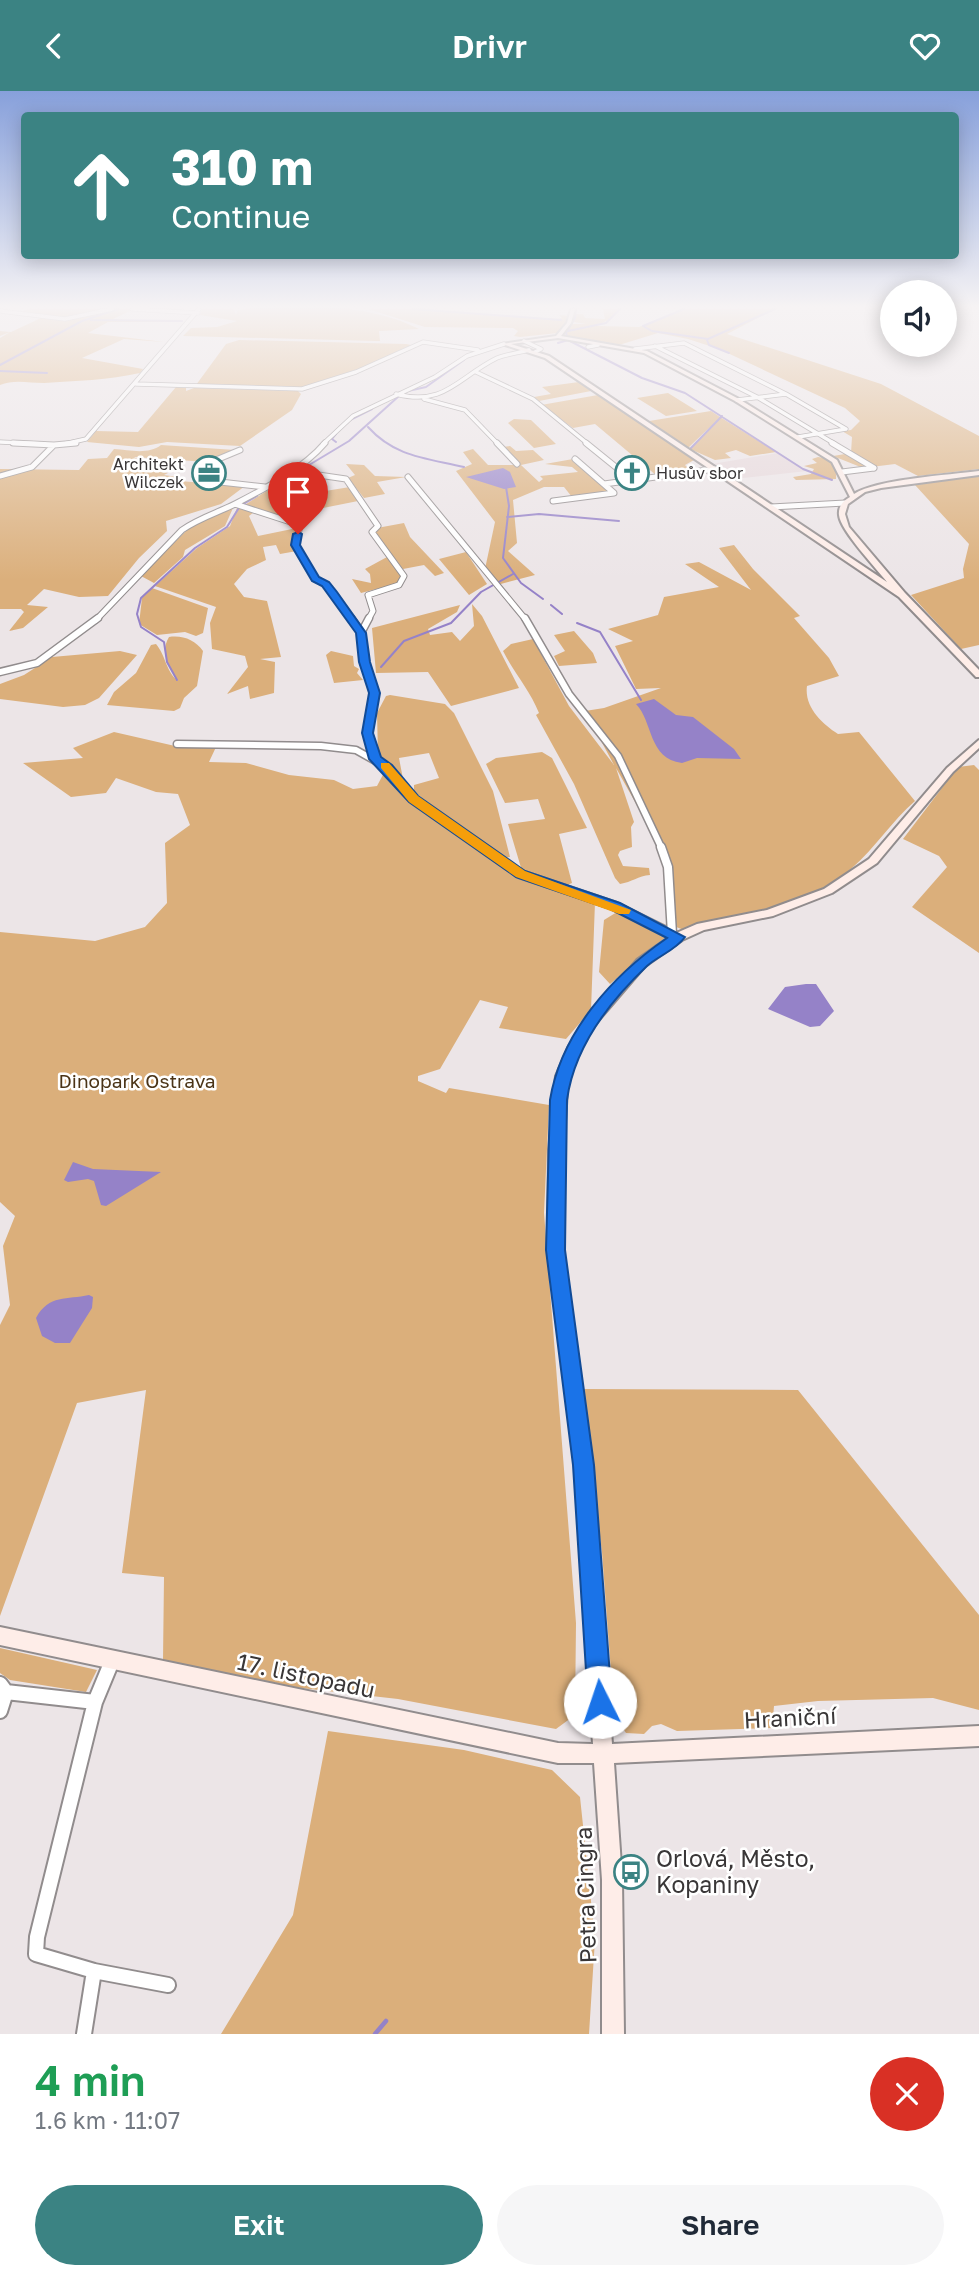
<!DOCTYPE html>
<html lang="en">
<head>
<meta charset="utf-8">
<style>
  body { margin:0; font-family:"Golos Text",sans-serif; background:#f6f6f7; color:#1f2937; height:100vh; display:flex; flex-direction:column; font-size:26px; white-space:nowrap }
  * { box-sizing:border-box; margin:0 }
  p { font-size:23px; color:#747a83 }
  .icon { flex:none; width:38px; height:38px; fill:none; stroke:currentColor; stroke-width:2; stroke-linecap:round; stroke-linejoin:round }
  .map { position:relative; height:1943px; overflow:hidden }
  .drawer { display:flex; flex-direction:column; background:#fff; flex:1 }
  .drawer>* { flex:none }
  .hud { position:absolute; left:21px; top:21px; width:938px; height:147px; border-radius:7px; box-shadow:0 4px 18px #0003; background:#3b8383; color:#fff; overflow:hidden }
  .tools { position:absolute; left:880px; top:189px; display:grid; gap:14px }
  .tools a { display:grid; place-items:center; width:77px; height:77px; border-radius:50%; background:#fff; box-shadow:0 4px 18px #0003; font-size:35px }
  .pin { position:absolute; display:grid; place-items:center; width:60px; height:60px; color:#fff; margin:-72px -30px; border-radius:50% 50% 50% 0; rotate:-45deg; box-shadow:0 0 7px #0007 }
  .pin .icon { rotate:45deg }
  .me { position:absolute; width:77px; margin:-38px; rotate:356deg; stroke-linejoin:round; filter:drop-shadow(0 0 5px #0008) }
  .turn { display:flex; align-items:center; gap:24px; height:147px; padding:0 35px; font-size:32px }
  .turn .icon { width:91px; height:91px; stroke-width:2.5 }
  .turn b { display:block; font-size:49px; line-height:60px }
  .round { display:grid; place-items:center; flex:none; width:74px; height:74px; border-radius:37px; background:#f6f6f7 }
  .overview { display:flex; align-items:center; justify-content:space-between; height:119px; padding:0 35px }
  h1 { font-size:42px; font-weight:600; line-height:52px; color:#1e9e55 }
  .primary-button { display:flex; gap:14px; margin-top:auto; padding:14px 35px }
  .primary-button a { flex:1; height:80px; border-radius:42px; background:#3b8383; color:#fff; font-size:28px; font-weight:600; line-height:80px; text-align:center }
  .primary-button a+a { background:#f6f6f7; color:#1f2937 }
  header { display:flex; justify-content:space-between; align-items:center; height:91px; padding:0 35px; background:#3b8383; color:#fff; font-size:32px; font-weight:600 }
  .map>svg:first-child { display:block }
</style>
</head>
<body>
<header><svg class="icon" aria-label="back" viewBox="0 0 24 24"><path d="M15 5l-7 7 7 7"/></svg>Drivr<svg class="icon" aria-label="heart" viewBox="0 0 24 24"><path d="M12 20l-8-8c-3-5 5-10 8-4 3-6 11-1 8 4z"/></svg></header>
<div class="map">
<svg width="979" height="1943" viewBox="0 0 979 1943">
  <rect width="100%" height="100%" fill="#ece5e7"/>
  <path fill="#e6d7da" d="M 778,362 L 807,380 L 734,388 L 712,373 Z"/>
  <path fill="#dbaf7b" d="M 29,218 L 134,218 L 113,228 L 185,231 L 108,231 L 88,242 L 164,251 L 124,248 L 82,267 L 143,278 L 140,282 C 109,289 75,290 44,292 C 29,292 14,288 0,294 L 0,247 L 10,241 L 0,245 L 0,240 L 11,241 L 41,227 L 69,228 L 20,221 Z
    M 202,218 L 233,218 L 236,223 L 238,219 C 296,213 369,212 419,238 L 379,240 L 380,250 L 376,250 L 183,245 L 191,237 L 217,236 L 237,230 L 200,224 Z
    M 368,218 L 417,218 L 558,228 L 562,227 L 559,224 L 570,225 L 558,242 L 520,246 L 514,245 L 518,240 L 513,237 L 425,236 Z
    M 603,218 L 618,218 L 610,228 L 596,235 L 639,236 L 684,218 L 775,218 L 727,243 L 881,293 L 979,345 L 979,378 L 918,385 L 895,373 L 863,377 L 833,365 L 851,362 L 852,346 L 842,340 L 851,339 L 860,330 L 845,317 L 719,258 L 688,248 L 658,242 L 619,254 L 571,247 L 566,243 L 572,233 L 586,233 L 574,231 L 576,223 L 583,223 L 585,227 L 605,228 Z
    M 239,249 L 406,253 L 411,254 L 364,276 L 300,297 L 196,294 L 226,253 Z
    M 579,291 L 591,300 L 539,310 L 534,306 L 551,303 L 542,296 Z
    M 176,296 L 186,297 L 186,300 L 194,297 L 298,300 L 301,303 L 292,319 L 240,355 L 167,351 L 139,356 L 87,351 L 96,340 L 138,341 Z
    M 668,302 L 697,320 L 666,325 L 637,307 Z
    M 598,304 L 694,369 L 685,374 L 691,380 L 657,385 L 595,333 L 573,337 L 541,314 Z
    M 711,320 L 720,326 L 776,361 L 750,365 L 736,359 L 725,362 L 731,367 L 715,369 L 690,358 L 711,335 L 688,357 L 649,330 Z
    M 514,328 L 531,329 L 556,353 L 534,357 L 508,332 Z
    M 161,354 L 235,359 L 207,371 L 134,366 L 145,373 L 159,373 L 152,380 L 168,382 L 164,384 L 178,386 L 179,390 L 245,395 L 221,413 L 166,430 L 167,440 L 139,467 L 108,505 L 79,506 L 44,498 L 27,514 L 48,516 L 23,537 L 9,540 L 24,521 L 21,518 L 0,518 L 0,378 L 79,379 L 88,368 L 107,367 L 114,358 C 130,359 148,364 161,354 Z
    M 510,355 L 516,360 L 533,359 L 544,369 L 521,374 L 539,391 L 543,388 L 540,385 L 578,381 L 572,376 L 545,373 L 573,368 L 610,400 L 572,406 L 564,396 L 544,396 L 513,409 L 517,452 L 508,460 L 535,484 L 497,494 L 485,478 L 495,431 L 456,380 L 472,373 L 463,361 L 473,358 L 488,374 L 520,374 L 503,356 Z
    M 818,366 C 832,367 837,377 836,388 L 796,389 L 793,386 L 811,383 L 814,378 L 804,375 L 817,372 L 812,368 Z
    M 346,373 L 364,374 L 375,385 L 406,386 L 377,391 L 385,403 L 364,407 L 348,387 L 355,384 Z
    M 295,382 L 313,384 L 301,395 L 312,407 L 286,417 L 286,421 L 277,424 L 243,415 Z
    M 979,385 L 979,554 L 961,558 L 911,504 L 964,487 L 963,478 L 969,453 L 915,394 Z
    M 350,396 L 358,410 L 323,417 L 313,402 Z
    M 230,417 L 233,417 L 225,435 L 185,459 L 183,466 L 154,492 L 141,485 L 193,433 Z
    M 237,417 L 254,421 L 249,425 L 258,445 L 297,437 L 293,452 L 297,460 L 280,463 L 276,454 L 263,456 L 266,469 L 247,478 L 234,493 L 244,506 L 267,510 L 281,566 L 260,568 L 275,571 L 274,602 L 250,608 L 248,595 L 227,603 L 248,576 L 245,565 L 212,558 L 210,532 L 216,516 L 155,495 L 197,457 L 230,435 Z
    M 404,432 L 410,446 L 444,482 L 435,485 L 424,474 L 403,478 L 375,442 L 377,437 Z
    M 734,454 L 753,478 L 800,525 L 794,527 L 829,567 L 839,585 L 807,595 C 804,616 822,633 838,643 L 859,641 L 915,710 C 892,730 875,757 852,777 C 807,816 741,825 686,840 L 674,835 L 661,757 L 616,677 L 634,731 L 631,736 L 632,756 L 620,760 L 618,764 L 623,775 L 649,777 L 650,784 C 638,785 632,791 620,793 L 615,787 L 574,693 L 536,624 L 539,622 C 530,599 514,582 503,560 L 511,553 L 533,548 L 569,615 L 614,674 L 585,620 L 604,617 L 661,597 L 636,598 L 615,555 L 633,550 L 608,538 L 658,524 L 664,506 L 719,496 L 685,473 L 699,471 L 751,499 L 719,457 Z
    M 466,461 L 487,493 L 469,504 L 439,468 Z
    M 387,466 L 402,485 L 399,492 L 361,502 L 352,488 L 371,492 L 370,483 L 365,478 Z
    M 152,497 L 208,517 L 203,542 L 196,545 L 185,541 L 157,544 L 139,533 L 142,507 Z
    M 472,513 L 482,525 L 519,597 L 451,615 L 428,581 L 376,582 L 372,537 L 460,514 L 457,521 L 428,538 L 430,544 L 452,541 L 460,550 L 474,535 Z
    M 574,540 L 593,562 L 597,572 L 559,575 L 554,565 L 565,560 L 554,544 Z
    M 169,546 C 183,544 195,549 203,560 L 197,595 L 184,607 L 180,617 L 174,620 L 107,614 L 114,601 L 136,582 L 151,554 L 156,553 C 166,565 166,581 178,590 C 170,576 159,563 169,546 Z
    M 120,560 L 137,564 L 99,607 L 85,614 L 63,616 L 0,608 L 0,593 L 24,584 L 52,566 Z
    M 331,560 L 353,565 L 354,575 L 359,578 L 357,582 L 363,589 L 334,592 L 326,564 Z
    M 390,604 L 445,613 L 454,622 L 493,700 L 510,766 L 504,767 L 414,701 L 414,694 L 439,687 L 429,662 L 399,667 L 403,688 L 378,664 L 377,622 L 386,605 Z
    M 114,641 L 175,655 L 216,656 L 209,671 L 246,672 L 289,684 L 334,689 L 353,698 L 377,695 L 386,678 L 409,705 L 519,786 L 595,811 L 591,919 L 566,948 L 499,937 L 508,916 L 480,909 L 440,978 L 418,985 L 418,990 L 446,1002 L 449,997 L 549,1014 L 544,1122 L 576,1532 L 575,1624 L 556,1638 L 398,1608 L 301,1597 L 163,1569 L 164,1486 L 122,1482 L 146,1299 L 77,1312 L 0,1525 L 0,1234 L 10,1214 L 3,1155 L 15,1125 L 0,1111 L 0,841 L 95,850 L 145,836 L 167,812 L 165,752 L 190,734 L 178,703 L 156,701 L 116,687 L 106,702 L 71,706 L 23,672 L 83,667 L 73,657 Z
    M 542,661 L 552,667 L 587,737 L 559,743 L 572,792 L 567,794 L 522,780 L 508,733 L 545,728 L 538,708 L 505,712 L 486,673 L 496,667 Z
    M 974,674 L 979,679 L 979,862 L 912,816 L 947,776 L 939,765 L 903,748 L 958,676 Z
    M 617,821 L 667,845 L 610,893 L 599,881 L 604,829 Z
    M 581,1298 L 798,1299 L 979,1524 L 979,1619 L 933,1607 L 818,1610 L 774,1615 L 772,1637 L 677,1640 L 661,1633 L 652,1635 L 644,1643 L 626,1642 L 620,1633 L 615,1634 L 602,1461 Z
    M 0,1557 L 97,1579 L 86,1601 L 10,1589 L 0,1582 Z
    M 328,1640 L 464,1659 L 552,1679 L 580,1706 L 595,1848 L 589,1943 L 221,1943 L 293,1824 Z"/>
  <path fill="#9582c8" d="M 503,377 L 510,381 L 516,396 L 504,398 L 466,386 Z
    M 654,608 L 676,624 L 693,626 L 734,658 L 741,668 L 697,667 L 682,672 C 648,668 653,630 636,613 Z
    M 806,893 L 816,893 L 834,920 L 820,935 L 810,936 L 768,918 L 785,896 Z
    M 73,1071 L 93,1078 L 161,1081 L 106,1115 L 101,1114 L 94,1090 L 88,1088 L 68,1091 L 64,1089 Z
    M 89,1204 L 93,1206 L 92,1217 L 70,1252 L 55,1252 L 42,1245 L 36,1227 C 49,1203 67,1209 89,1204 Z"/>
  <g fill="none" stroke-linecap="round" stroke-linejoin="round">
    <path stroke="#9582c8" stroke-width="2" d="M 413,218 L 561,229
      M 684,218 L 643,235 L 652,240 L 708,248 L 775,218
      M 91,229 L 182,230
      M 568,240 L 606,232 L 620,218
      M 568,249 L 642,287 L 685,302 L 803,378 L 832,389
      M 707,249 L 709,254 L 729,262
      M 558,252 L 568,249 L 566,242 L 575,227 L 576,218
      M 0,274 L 82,230 L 118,218
      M 0,280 L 47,282
      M 408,300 L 426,296 L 464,269
      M 350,329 L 372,318
      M 368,336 C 395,366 426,367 464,376
      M 336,343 L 332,348 L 336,351
      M 690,358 L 722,325
      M 299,380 L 349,350 L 399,305
      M 506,396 L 509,415 L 503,467 L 521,492 L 543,508
      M 507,426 L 539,423 L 619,430
      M 551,514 L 562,523
      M 577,532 L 600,541 L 641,609
      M 381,576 L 404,550 L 451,532 L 481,501 L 513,483
      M 177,589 L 167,571 L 164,551 L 141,536 L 137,523 L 141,507 L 195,457 L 227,436 L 240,415 L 257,405"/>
    <path stroke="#9582c8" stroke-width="4.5" d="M 375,1943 L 386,1930"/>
    <g stroke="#918c8d" stroke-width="5">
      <path id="street-far4" d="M 132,218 L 198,222
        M 0,220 L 65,228 L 112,218
        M 524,250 L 541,258 L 535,261
        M 655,255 L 757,306 L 835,353
        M 588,256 L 598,254
        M 635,258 L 684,252 L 786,303 L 846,338
        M 476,281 L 533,308 L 588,353
        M 136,293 L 302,298 L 356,281 L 423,251 L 478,259
        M 396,303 C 445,316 458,286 497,267 C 507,263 518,262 529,259
        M 424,308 L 465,319 L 498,353
        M 737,309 L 786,303
        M 798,346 L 846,338
        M 0,351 L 45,353
        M 64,353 L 86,348 L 199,218
        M 323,353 L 353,325 L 435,286 L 467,265 L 504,253"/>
    </g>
    <g stroke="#918c8d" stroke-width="7">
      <path id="street-far3" d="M 13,352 L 54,354
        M 497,352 L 517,373
        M 586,352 L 633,390
        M 832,352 L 874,377
        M 240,359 L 204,374 L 196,385 L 211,390 L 265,396
        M 291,380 L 346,388 L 378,435 L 372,441 L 404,485 L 399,494 L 368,504 L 373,520 L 368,529
        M 842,381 L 874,377
        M 0,385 L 32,376 L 54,354 L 76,352
        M 408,386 L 526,529
        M 604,393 L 715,378
        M 553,410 L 614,402 L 575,368
        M 235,413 L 300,434 L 296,454 L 315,488 L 325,493 L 352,529
        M 771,416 L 845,412
        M 96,529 L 182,439 C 199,427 217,422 235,413 C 266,397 303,378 325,352"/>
    </g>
    <g stroke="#918c8d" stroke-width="9">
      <path id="street-far2" d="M 351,527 L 361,542 L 365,571 L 375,602 L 367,642 L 375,668
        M 525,527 L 569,603 L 618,665 L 662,758
        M 361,542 L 369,527
        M 0,581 L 37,572 L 98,527
        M 177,653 L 321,655 L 356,659 L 388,677 L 414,708 L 484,758"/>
    </g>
    <g stroke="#918c8d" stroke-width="11">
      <path id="street-far1" d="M 482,756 L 520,783 L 615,815 L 678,846
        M 661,756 L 668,776 L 672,843"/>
    </g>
    <g stroke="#918c8d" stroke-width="18">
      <path id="street" d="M 112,1570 L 95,1611 L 37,1846 L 36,1863 L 94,1880 L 168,1894
        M 0,1593 L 6,1601 L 95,1611
        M 0,1620 L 6,1601
        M 84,1943 L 94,1880"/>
    </g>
    <g stroke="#918c8d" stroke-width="4">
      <path id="secondary" d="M 571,218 L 575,218 L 571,232 L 561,245 L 647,260 L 739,308 L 837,369 L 854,403 C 877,388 949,384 979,380 L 979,384 L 881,397 L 865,401 L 848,413 L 845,423 L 849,436 L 905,502 L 979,579 L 979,586 L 976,586 L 899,506 L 545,267 L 502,253 L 556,245 L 567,232 ZM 558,247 L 644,262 L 735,310 L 832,371 L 850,406 C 843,410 838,416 839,424 C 840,439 876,477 887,491 L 549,265 L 511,253 Z
        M 979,649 L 979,657 L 953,681 L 877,772 L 832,802 L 773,825 L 704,839 L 682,849 L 645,875 L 597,931 L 580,956 L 568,985 L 563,1059 L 562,1159 L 592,1374 L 612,1653 L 979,1635 L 979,1655 L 614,1672 L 622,1789 L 624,1943 L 602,1943 L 602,1789 L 594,1672 L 558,1672 L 0,1554 L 0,1536 L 558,1652 L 593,1653 L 576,1374 L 548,1159 L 549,1059 L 556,985 L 569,955 L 589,925 L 637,869 L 674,843 L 697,833 L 767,819 L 824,798 L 869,768 L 947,677 Z"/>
    </g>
    <use href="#street-far4" stroke="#fff" stroke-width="3.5"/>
    <use href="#street-far3" stroke="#fff" stroke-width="5"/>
    <use href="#street-far2" stroke="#fff" stroke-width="6"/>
    <use href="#street-far1" stroke="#fff" stroke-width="8"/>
    <use href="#street" stroke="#fff" stroke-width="14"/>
    <use href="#secondary" fill="#feede8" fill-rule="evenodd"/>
  </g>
  <linearGradient id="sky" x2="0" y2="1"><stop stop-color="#87a0db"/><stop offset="0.44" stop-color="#f6f3f4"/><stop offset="1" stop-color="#f6f3f4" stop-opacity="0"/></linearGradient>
  <rect width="979" height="490" fill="url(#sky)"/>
  <path fill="#1a73e8" stroke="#114b97" stroke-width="2" d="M 298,441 L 302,443 L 300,454 L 319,486 L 329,491 L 337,501 L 366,542 L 370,571 L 380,602 L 373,642 L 381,666 L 392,674 L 418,705 L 525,780 L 620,812 L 685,846 C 676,859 658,865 647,875 C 609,911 574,957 567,1009 L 565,1159 L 594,1374 L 612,1611 L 608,1620 L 600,1624 L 591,1620 L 588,1611 L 573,1374 L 546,1159 L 550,1009 C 561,941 613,884 667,847 L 610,818 L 516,786 L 409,711 L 369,668 L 362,642 L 369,602 L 359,571 L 356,542 L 322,495 L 312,490 L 291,454 L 293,443 Z"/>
  <path fill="#f59e0b" d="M 381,672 L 389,672 L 418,705 L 525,780 L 631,819 L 629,823 L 619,823 L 516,786 L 409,711 L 381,677 Z"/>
  <defs>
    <g id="office-ring" transform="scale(1.75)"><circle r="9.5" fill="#fff" stroke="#3b8383" stroke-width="1.5"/><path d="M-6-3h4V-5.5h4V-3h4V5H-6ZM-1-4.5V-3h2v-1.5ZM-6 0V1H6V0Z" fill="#3b8383"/></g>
    <g id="church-ring" transform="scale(1.75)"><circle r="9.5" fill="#fff" stroke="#3b8383" stroke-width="1.5"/><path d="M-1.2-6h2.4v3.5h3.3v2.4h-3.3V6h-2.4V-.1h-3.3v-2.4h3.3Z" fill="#3b8383"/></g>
    <g id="bus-ring" transform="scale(1.75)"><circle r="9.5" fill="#fff" stroke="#3b8383" stroke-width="1.5"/><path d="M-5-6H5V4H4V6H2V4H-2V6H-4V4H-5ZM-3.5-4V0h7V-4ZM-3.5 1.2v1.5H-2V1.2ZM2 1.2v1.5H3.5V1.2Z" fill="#3b8383"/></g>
  </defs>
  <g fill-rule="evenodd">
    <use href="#office-ring" x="209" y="382"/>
    <use href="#church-ring" x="632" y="382"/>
    <use href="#bus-ring" x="631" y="1781"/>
  </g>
  <g text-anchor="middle" stroke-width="5" stroke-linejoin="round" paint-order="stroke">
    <g font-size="16" fill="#393637" stroke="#fff" text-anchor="end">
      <text x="184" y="379">Architekt<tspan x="184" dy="18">Wilczek</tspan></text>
      <text x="656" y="388" text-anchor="start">Husův sbor</text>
    </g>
    <g font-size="19" fill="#4b3417" stroke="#fff">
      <text x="137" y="997">Dinopark Ostrava</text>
    </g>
    <g font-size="23" fill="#393637" stroke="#fff">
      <text transform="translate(306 1585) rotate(12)" y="8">17. listopadu</text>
      <text transform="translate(790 1627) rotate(-3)" y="8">Hraniční</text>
      <text transform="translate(586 1804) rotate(-92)" y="8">Petra Cingra</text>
    </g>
    <g font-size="23" fill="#393637" stroke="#fff" text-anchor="start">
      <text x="656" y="1776">Orlová, Město,<tspan x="656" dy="26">Kopaniny</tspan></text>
    </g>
  </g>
</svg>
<div class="tools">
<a><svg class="icon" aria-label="sound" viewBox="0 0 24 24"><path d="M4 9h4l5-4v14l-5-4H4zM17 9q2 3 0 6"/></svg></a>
</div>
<div class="pin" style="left:298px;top:443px;background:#d93025"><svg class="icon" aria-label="arrive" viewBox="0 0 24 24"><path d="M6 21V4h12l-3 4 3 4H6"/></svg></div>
<svg class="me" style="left:600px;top:1611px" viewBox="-20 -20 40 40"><circle r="19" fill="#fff"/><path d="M0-13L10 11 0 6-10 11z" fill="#1a73e8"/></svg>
<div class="hud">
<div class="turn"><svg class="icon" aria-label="ahead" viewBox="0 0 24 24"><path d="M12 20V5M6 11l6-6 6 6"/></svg><div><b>310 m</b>Continue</div></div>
</div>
</div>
<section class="drawer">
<div class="overview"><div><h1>4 min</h1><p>1.6 km · 11:07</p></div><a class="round" style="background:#d93025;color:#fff"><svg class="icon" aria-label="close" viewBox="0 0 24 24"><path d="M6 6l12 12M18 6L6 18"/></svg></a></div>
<div class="primary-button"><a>Exit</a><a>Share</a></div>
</section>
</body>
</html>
